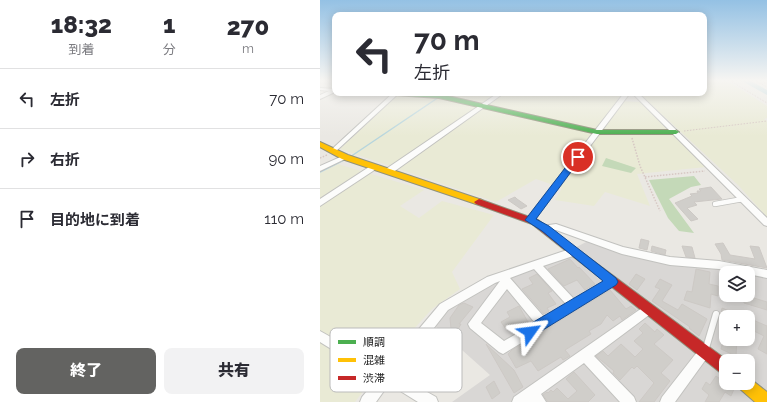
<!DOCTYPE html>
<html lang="ja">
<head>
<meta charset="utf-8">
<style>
  body { margin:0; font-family:Raleway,"Noto Sans JP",sans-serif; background:#f2f2f3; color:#2b2b33; height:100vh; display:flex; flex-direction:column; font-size:15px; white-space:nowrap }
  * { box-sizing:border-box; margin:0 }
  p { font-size:13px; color:#7c7c81 }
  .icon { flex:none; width:22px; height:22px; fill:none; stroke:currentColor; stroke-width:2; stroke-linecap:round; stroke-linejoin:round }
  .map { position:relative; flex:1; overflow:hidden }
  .sheet { display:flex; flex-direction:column; background:#fff; width:320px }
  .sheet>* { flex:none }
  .guide { position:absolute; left:12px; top:12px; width:375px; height:84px; border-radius:8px; box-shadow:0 2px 10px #0003; background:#fff; color:#2b2b33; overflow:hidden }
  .tools { position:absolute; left:399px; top:266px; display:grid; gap:8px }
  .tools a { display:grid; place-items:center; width:36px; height:36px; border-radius:8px; background:#fff; box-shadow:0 2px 10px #0003; font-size:20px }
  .pin { position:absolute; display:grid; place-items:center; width:34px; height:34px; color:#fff; margin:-17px; border:2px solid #fff; border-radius:50%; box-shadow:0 1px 4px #0007 }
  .me { position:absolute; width:44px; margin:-22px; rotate:59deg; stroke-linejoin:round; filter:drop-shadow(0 0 3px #0008) }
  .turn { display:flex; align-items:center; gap:14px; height:84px; padding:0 16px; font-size:18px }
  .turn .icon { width:52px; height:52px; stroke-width:2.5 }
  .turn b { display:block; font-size:28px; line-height:34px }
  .eta { display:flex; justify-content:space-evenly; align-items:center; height:68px; text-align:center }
  .eta b { font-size:24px; font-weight:800; line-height:28px }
  .action { display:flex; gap:8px; margin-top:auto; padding:8px 16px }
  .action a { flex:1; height:46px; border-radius:8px; background:#636361; color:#fff; font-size:16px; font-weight:800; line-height:46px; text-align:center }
  .action a+a { background:#f2f2f3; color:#2b2b33 }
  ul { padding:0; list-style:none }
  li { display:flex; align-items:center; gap:12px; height:60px; padding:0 16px; border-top:1px solid #e1e1e2 }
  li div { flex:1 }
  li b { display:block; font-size:15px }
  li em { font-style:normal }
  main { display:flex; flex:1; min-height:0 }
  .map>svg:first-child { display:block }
</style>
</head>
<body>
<main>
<section class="sheet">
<div class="eta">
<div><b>18:32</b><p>到着</p></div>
<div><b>1</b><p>分</p></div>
<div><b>270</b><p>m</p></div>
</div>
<ul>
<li><svg class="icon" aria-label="left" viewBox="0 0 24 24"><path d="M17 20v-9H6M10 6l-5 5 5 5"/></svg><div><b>左折</b></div><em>70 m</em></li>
<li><svg class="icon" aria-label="right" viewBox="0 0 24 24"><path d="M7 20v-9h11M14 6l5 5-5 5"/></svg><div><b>右折</b></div><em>90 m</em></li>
<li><svg class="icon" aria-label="arrive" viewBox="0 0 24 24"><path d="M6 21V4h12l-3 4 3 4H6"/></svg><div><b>目的地に到着</b></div><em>110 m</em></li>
</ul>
<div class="action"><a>終了</a><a>共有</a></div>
</section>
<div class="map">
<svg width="447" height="402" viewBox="0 0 447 402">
  <rect width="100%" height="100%" fill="#eae8e3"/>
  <path fill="#d9d7d5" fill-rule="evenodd" d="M 270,240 L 307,253 L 447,275 L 447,402 L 132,402 L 170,375 L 114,325 L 126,309 L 168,285 L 214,269 ZM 406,273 L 428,273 L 428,295 L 406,295 ZM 406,317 L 428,317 L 428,339 L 406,339 ZM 406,361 L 428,361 L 428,383 L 406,383 Z"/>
  <path fill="#e9ead5" d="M 384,80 L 406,80 L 447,106 L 447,118 L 444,119 L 447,121 L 447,217 L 418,185 L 319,93 L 384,93 Z
    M 80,93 L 302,94 L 296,101 L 320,102 L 386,167 L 317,174 L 330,206 L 285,192 L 274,206 L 235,200 L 242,188 L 216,179 L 176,202 L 20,149 Z
    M 18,164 L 104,190 L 80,206 L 99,218 L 122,201 L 174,215 L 132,272 L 140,289 L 112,309 L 72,353 L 35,402 L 0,402 L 0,173 Z"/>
  <path fill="#c4d9b8" d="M 286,158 L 316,168 L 311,173 L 282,166 Z
    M 374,176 L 381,185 L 371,187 L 349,199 L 374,233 L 359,231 L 348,218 L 329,180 Z"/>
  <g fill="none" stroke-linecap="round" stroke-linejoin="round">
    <path stroke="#b6d5dd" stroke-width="1.5" d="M 30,157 L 125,93
      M 0,172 L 26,159"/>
    <path fill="#b6d5dd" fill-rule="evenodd" d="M 420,80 L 429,80 L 447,90 L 447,95 Z"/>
  </g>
  <path fill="#d0ceca" stroke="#cdc9c5" d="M 391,187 L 402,199 L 374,202 L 377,205 L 367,208 L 378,219 L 371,221 L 355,203 L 372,196 L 370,194 L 378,193 L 377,191 L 381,191 L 379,189 Z
    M 195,197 L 197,199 L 207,206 L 201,209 L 188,200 Z
    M 321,239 L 329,241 L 327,250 L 319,248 Z
    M 403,243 L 410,255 L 435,259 L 430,246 L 439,247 L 447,268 L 402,260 L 401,254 L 395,244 Z
    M 332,246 L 346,250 L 345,255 L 331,251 Z
    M 362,246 L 372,247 L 375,258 L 366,257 Z
    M 250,259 L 258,268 L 259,267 L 275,284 L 265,290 L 257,280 L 244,286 L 228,269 Z
    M 376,269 L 390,272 L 389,284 L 398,286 L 398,296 L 391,294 L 390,308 L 364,300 L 367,291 L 372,292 Z
    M 217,274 L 232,291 L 228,293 L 236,304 L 227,308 L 229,311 L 224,314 L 202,289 L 213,284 L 209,278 Z
    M 316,274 L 325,279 L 317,290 L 309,284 Z
    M 340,279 L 352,285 L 342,301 L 358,310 L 362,304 L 387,319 L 379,336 L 369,328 L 370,327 L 332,301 L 340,289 L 335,287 Z
    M 290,290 L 306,309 L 311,306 L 316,310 L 302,320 L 300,316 L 293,321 L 287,315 L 281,324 L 269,331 L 271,334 L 245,350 L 250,356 L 243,360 L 241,357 L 218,371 L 211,361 L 196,368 L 188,354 L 192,350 Z
    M 424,295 L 447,302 L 447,310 L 424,303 Z
    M 144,303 L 153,307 L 139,324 L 141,324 L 137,331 L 131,329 L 130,318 L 139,305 Z
    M 199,306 L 209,324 L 198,330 L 195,324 L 186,329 L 181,322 L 190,317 L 187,312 Z
    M 402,308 L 423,317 L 400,317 Z
    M 433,320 L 447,326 L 447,354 L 438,349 L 444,336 L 432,330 Z
    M 325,323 L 335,332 L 337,329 L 344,335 L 334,344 L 353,360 L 341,373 L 350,381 L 334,402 L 319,402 L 334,383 L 317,366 L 314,369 L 312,367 L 300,380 L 293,373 L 294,371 L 276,356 L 283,351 L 288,356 L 301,344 L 315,357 L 323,349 L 314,341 L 323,333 L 319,329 Z
    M 404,338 L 417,339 L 416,356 L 401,349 Z
    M 166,344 L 194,370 L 203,387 L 194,393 Z
    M 254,372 L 275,395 L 268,402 L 228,402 L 223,395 L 227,392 L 228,393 L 231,390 L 233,392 L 237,388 L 248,399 L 257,391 L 246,379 Z
    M 396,376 L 414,389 L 411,396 L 405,392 L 399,402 L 385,402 L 389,395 L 382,389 L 386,382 L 390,385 Z
    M 174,381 L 180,393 L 172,399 L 166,387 Z"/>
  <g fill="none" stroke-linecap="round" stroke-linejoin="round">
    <g stroke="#c2c2bf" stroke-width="5">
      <path id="lane-far2" d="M 419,200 L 423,199"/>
    </g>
    <g stroke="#c2c2bf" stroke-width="6">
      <path id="lane-far1" d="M 395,204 L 423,199"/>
    </g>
    <g stroke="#c2c2bf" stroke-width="8">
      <path id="lane" d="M 386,348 L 396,314"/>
    </g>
    <g stroke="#c2c2bf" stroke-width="2">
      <path id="street" d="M 0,88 L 15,89 L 15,92 L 0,99 L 0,95 L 9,91 L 0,90 Z
        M 73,93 L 79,93 L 15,152 L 11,152 L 11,150 Z
        M 178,93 L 184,93 L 72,173 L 66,173 L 65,171 L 66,169 Z
        M 304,93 L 310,93 L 213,222 L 207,222 L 206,220 L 207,218 Z
        M 312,93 L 318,93 L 447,218 L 447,226 L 444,225 Z
        M 25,155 L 28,157 L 27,158 L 0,171 L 0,166 Z
        M 52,165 L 58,165 L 59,167 L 0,206 L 0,199 Z
        M 236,224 L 303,247 L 350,257 L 399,261 L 447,270 L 447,278 L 428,274 L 428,273 L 421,273 L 399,269 L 350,265 L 302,254 L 236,230 L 222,230 L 221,228 L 222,226 Z
        M 253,248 L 256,249 L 258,252 L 256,255 L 223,266 L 254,299 L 288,279 L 292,278 L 296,279 L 297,282 L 296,285 L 183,354 L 179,352 L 150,328 L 148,324 L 180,281 L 175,283 L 128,310 L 77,375 L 116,397 L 118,402 L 98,402 L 69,384 L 56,402 L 40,402 L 42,397 L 58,378 L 0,342 L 0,331 L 66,368 L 120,304 L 167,277 ZM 214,269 L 246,304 L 224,317 L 190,278 ZM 187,289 L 215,323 L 184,341 L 161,323 Z
        M 329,304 L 333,306 L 334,309 L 333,312 L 274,356 L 314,397 L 316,402 L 300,402 L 264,363 L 221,394 L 226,402 L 192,402 L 194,397 L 325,306 Z
        M 385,345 L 389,347 L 391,351 L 389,355 L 355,402 L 340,402 L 342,397 L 381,347 Z"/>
    </g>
    <g stroke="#91927c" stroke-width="2">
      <path id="fast" d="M 71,93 L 119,94 L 277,130 L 356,130 L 359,132 L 356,134 L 277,134 L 119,98 L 74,95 Z"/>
    </g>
    <g stroke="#91927c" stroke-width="2">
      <path id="slow" d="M 0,142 L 28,155 L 162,200 L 164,202 L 162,204 L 156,204 L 22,159 L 0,147 Z
        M 428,377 L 447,392 L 447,402 L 435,402 L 419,388 L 417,383 L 428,383 Z"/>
    </g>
    <g stroke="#91927c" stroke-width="2">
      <path id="jam" d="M 159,199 L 218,220 L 408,361 L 406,361 L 406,375 L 401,373 L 212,224 L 156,204 L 154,202 Z"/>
    </g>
    <path stroke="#d6c7c3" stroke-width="1" stroke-dasharray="1.5 1.5" stroke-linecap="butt" d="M 409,80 L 447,103
      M 434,80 L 447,87
      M 441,83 L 447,83
      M 364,131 L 447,121"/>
    <path stroke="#d6c7c3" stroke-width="1.5" stroke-dasharray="1.5 1.5" stroke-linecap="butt" d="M 312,138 L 320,166 L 340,211
      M 0,158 L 7,155
      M 325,177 L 385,171"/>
    <use href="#lane-far2" stroke="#fcfcfb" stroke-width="3.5"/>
    <use href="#lane-far1" stroke="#fcfcfb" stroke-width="4.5"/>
    <use href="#lane" stroke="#fcfcfb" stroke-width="6"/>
    <use href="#street" fill="#fcfcfb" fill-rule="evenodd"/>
    <use href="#fast" fill="#4caf50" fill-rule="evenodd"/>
    <use href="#slow" fill="#ffc107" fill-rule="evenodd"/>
    <use href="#jam" fill="#c62828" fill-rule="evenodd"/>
  </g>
  <linearGradient id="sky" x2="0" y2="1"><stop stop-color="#94c1e4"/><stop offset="0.59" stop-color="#f6f5f2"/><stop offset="1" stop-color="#f6f5f2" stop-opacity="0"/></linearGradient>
  <rect width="447" height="136" fill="url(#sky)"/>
  <path fill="#1a73e8" stroke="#114b97" d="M 255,155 L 262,157 L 216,219 L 229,226 L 296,278 L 298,282 L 296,285 L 210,338 L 205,336 L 203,332 L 205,327 L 283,281 L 222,231 L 205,220 Z"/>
  <rect x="10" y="328" width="132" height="64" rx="6" fill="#fff" stroke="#bbb" stroke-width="1"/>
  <rect x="18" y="340" width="18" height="4" fill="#4caf50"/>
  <rect x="18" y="358" width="18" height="4" fill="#ffc107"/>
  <rect x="18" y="376" width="18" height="4" fill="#c62828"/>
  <g font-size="11" fill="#1b1b1b">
    <text x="43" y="346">順調</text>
    <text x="43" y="364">混雑</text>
    <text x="43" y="382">渋滞</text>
  </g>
</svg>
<div class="tools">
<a><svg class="icon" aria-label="layers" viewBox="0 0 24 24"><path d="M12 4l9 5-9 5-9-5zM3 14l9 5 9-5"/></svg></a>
<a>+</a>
<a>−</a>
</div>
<div class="pin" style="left:258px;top:157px;background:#d93025"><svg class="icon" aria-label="arrive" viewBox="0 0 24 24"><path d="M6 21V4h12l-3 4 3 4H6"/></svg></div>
<svg class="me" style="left:210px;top:332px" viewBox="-20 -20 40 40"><path d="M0-17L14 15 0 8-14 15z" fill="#1a73e8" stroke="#fff" stroke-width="4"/></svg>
<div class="guide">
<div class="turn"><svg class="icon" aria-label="left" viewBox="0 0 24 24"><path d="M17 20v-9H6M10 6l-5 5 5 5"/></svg><div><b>70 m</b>左折</div></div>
</div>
</div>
</main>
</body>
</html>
